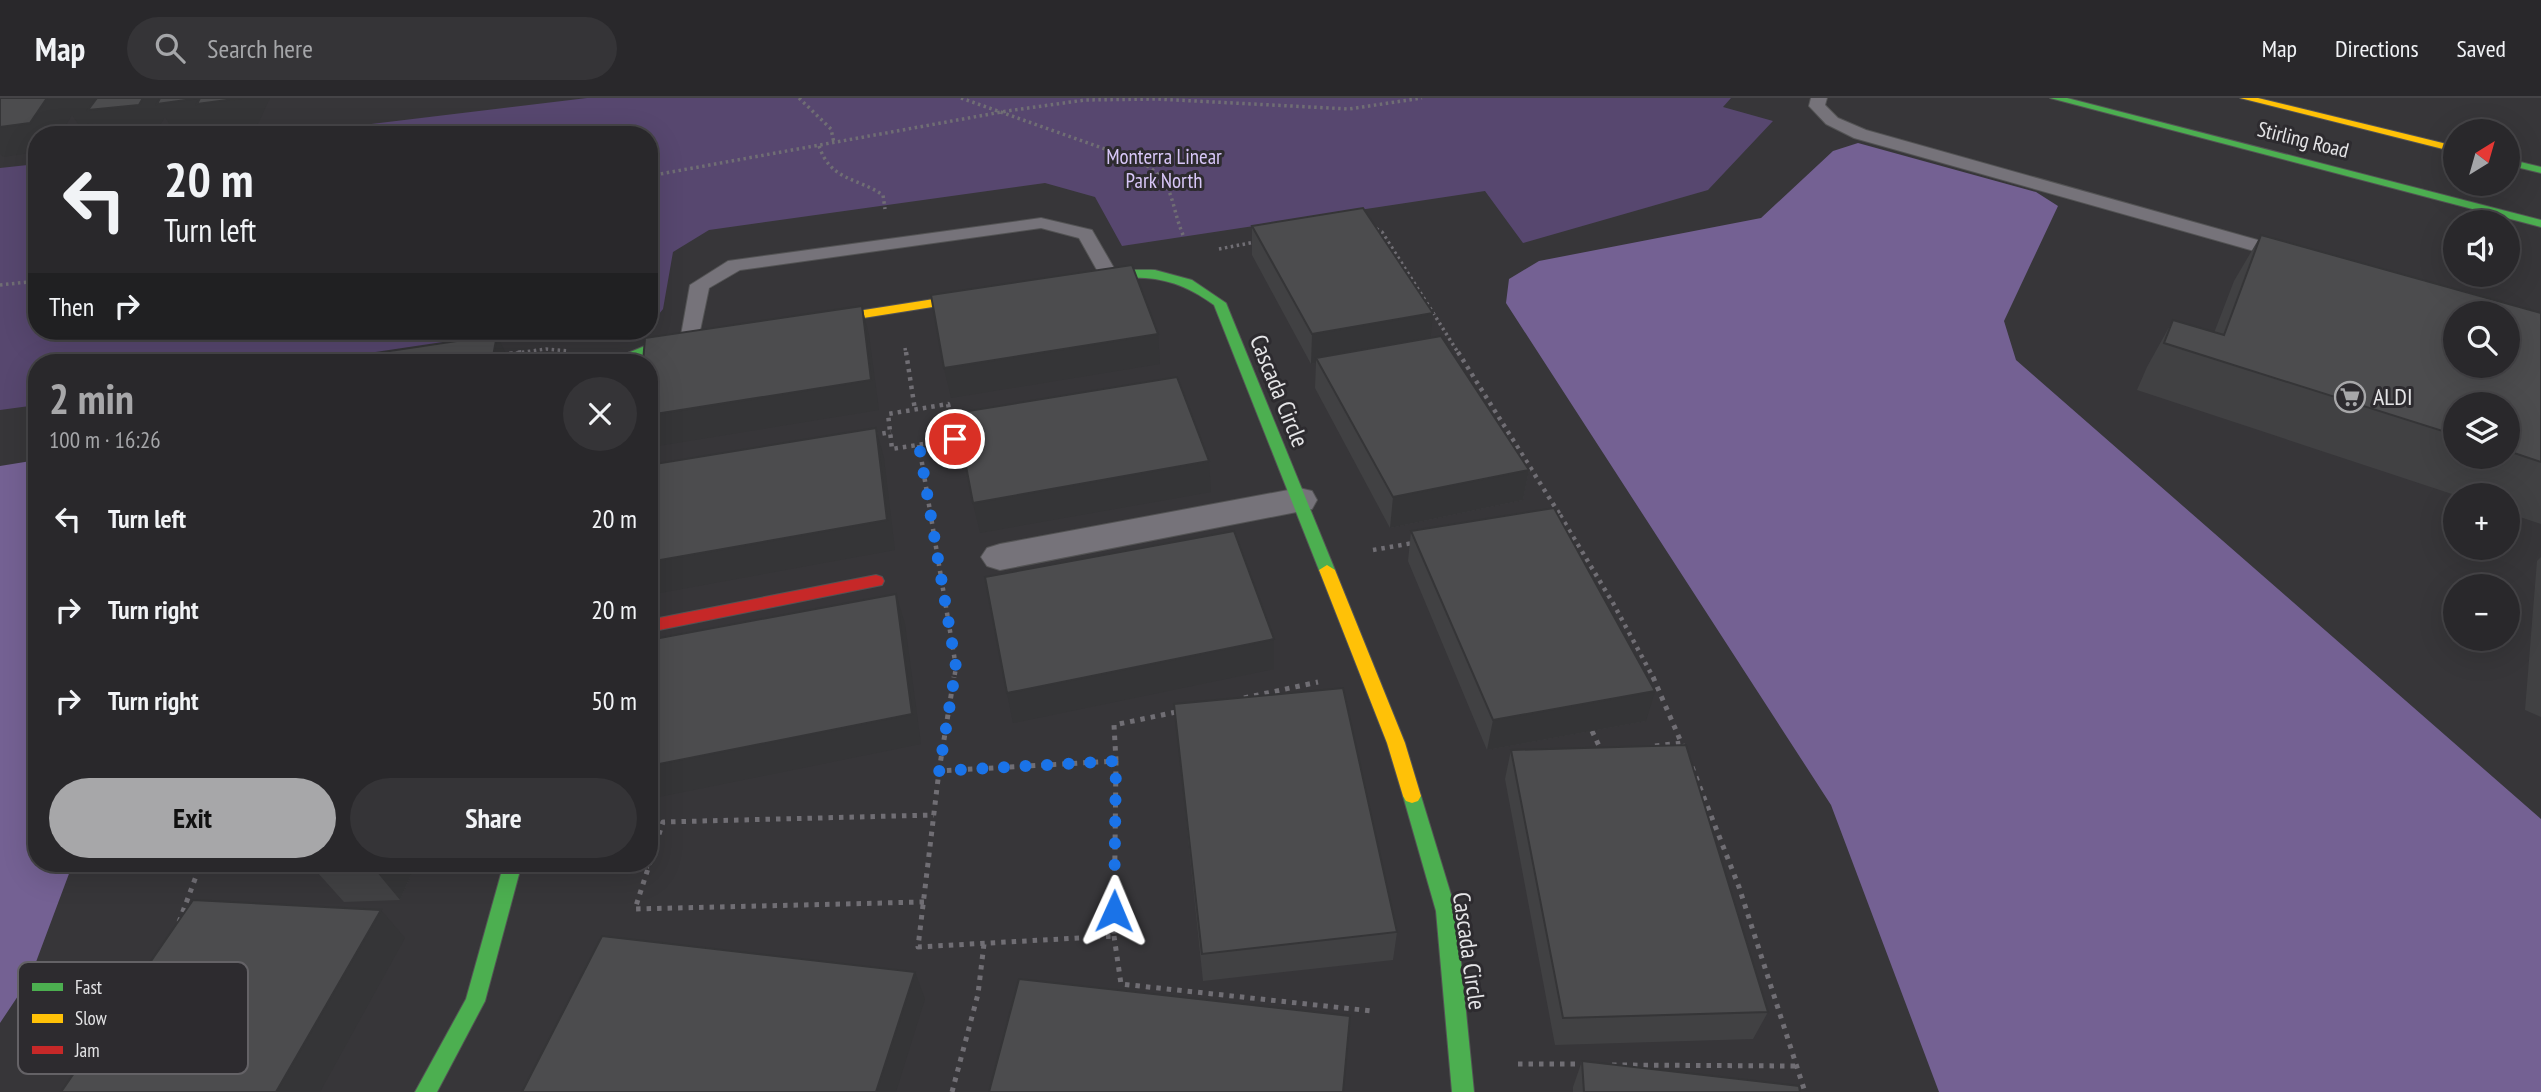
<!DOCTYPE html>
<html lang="en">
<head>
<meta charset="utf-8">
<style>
  body { margin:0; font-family:"PT Sans Narrow",sans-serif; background:#353437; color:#f1f3f6; height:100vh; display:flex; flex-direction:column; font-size:26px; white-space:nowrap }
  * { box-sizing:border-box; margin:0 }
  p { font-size:23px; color:#a5a6a9 }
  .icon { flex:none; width:38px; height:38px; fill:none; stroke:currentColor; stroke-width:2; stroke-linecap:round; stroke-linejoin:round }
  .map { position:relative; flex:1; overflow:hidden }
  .details { position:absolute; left:28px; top:256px; width:630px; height:518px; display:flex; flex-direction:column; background:#29282b; border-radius:28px; box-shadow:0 7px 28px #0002,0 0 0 2px #454447 }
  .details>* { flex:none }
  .top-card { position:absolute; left:28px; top:28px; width:630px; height:214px; border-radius:28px; box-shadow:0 7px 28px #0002,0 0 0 2px #454447; background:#29282b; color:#f1f3f6; overflow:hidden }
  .needle { width:46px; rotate:37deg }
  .buttons { position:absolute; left:2443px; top:21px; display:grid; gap:14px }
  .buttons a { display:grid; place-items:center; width:77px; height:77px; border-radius:50%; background:#29282b; box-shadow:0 7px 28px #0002,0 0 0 2px #454447; font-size:35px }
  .pin { position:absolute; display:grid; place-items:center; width:60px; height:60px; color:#fff; margin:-30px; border:4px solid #fff; border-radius:50%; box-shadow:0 2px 7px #0007 }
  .me { position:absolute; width:77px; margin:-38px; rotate:1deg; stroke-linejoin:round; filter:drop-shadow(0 0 5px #0008) }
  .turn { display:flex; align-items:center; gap:24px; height:147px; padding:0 21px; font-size:32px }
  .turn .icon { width:91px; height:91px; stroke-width:2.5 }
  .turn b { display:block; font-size:49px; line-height:60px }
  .then { display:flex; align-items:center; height:66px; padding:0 21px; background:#0003; gap:14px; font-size:26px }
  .round { display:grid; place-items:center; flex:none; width:74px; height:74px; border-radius:37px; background:#353437 }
  .head { display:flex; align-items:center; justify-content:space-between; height:119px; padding:0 21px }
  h1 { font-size:42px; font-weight:700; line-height:52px; color:#a7a7a9 }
  .primary-button { display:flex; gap:14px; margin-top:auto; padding:14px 21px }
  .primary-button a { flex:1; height:80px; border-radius:42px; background:#a7a7a9; color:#111; font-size:28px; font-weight:700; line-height:80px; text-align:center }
  .primary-button a+a { background:#353437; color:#f1f3f6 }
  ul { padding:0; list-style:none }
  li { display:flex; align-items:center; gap:21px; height:91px; padding:0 21px }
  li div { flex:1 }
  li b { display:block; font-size:26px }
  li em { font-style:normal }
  header { display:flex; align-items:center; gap:42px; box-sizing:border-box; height:98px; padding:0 35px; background:#29282b; border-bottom:2px solid #454447 }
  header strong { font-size:33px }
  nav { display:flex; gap:38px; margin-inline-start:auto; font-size:24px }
  .search { width:490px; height:63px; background:#353437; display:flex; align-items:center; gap:18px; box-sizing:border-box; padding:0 24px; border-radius:38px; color:#a5a6a9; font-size:26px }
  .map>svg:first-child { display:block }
</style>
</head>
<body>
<header>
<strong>Map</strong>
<div class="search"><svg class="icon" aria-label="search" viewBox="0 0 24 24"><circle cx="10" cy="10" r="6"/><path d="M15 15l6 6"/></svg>Search here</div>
<nav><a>Map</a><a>Directions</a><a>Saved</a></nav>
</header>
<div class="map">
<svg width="2541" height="994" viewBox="0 0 2541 994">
  <rect width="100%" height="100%" fill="#373639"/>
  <path fill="#57476f" d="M 587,0 L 1731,0 L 1723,9 L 1773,23 L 1708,92 L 1523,145 L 1485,93 L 1122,148 L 1095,99 L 1045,85 L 709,132 L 673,154 L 663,211 L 659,216 L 649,218 L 649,37 L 280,37 Z
    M 37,66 L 37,233 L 546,233 L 329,264 L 37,264 L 37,307 L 0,312 L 0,70 Z"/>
  <path fill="#746193" d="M 1858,45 L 2036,94 L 2058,108 L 2004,223 L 2016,262 L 2541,721 L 2541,994 L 1939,994 L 1831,707 L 1506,205 L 1509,181 L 1539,163 L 1761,120 L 1833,53 Z
    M 37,362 L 37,765 L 73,765 L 30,880 L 0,925 L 0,368 Z"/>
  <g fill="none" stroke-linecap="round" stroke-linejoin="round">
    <g stroke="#535354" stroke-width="2">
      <path id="lane" d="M 1811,0 L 1827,0 L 1825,7 L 1838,20 L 1866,32 L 2293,152 L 2295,156 L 2293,160 L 2279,160 L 1854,40 L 1826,26 L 1809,8 Z
        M 1041,120 L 1092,132 L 1118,177 L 1116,181 L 1102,181 L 1079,140 L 1041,130 L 740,172 L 709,190 L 697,247 L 683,247 L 680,243 L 690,187 L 728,163 Z"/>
    </g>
    <g stroke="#535354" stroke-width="2">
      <path id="street" d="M 1299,390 L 1312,393 L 1317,402 L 1312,411 L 1000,472 L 987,468 L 981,459 L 987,450 L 1000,446 Z"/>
    </g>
    <g stroke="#535354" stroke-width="2">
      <path id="fast" d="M 2050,0 L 2067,0 L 2541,122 L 2541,129 Z
        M 2508,61 L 2541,69 L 2541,75 L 2508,67 Z
        M 1155,172 L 1192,182 L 1226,205 L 1335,472 L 1332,476 L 1322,476 L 1319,472 L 1214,207 C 1169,174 1136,177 1083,185 L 1077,181 C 1091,170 1136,172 1155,172 Z
        M 695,238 L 701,242 L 700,245 L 660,251 L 625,264 L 606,264 L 652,245 Z
        M 1412,691 L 1418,693 L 1421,698 L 1456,813 L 1474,994 L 1452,994 L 1436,813 L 1403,698 L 1406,693 Z
        M 504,765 L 522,765 L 485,903 L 437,994 L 415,994 L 466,901 Z"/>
    </g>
    <g stroke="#535354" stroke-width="2">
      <path id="slow" d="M 2240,0 L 2258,0 L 2455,48 L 2455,54 Z
        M 985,193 L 991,197 L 989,200 L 813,228 L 807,224 L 813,220 Z
        M 1327,467 L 1335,472 L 1405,645 L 1421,698 L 1418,703 L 1412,705 L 1406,703 L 1403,698 L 1387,645 L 1319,472 Z"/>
    </g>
    <g stroke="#535354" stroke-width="2">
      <path id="jam" d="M 876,477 L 882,479 L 884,483 L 882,487 L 649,534 L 649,522 Z"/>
    </g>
    <path stroke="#706e74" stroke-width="3.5" stroke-dasharray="2.5 3.5" stroke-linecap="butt" d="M 799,0 L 831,31 L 834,45
      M 961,0 L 1139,63 C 1176,83 1169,103 1183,137
      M 819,48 C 831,83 856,79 883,97 L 885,111
      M 649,78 L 1007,13 L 1085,2 L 1156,1 L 1349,11 L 1422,0
      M 1371,128 L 1382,134 L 1459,256
      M 1219,151 L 1255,144
      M 0,187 L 37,183
      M 905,250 L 906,256
      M 510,256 L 546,251 L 568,253"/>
    <path stroke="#706e74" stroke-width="4.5" stroke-dasharray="3.5 5" stroke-linecap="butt" d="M 906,254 L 915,312
      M 1458,254 L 1560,417 L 1556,418
      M 501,257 L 523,254
      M 948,306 L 955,341 L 892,351 L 888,316 Z
      M 874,337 L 891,334
      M 919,347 L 956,569 L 954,581
      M 1560,417 L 1613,505 L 1654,581
      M 1373,452 L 1413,445"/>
    <path stroke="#706e74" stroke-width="5" stroke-dasharray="4.5 6" stroke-linecap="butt" d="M 1653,579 L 1684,651
      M 1244,600 L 1318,584
      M 1592,633 L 1601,652
      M 1655,648 L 1682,645
      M 1116,663 L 1114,838 L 918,849 L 939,673 Z
      M 1116,663 L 1114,627 L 1181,613
      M 1692,669 L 1739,789 L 1805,994
      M 939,673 L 954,579
      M 564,772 L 649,768
      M 924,804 L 635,811 L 663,724 L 934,717
      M 179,824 L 201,765
      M 1114,838 L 1121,886 L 1372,913
      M 1518,966 L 1586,966
      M 1612,967 L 1797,968
      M 952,994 L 978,896 L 984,846"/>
    <use href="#lane" fill="#76737a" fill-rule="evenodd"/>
    <use href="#street" fill="#76737a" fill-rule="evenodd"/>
    <use href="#fast" fill="#4caf50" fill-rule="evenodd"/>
    <use href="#slow" fill="#ffc107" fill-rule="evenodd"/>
    <use href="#jam" fill="#c62828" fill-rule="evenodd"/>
  </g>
  <path fill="#414143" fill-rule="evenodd" d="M 1252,128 L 1431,240 L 1529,372 L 1523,402 L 1390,430 L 1315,290 L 1316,265 L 1311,266 L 1252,157 Z
    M 2261,137 L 2541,215 L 2541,426 L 2508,415 L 2508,397 L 2455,397 L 2137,292 L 2147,269 L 2173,222 L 2214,235 L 2234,183 ZM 2455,306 L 2508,306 L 2508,359 L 2455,359 Z
    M 1411,433 L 1646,623 L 1487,652 L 1408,463 Z
    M 2541,459 L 2541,619 L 2525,612 L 2537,463 Z
    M 1174,606 L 1397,834 L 1393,862 L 1203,883 Z
    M 1511,652 L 1768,914 L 1753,941 L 1555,947 L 1505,681 Z
    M 416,765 L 400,802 L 344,804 L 318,775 Z
    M 1582,963 L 1800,994 L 1573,994 L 1573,989 Z"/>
  <path fill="#353537" d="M 47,0 L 270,0 L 257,28 L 213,33 L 210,28 L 174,33 L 165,19 L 156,34 L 134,37 L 104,37 L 96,25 L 79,27 L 72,17 L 60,37 L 37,37 L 37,54 L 3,59 L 0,55 L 0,29 Z
    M 862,208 L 869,237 L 879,312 L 652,349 L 649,341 L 649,317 Z
    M 1433,215 L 1430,245 L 1316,260 L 1316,265 L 1311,266 L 1312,236 Z
    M 1158,236 L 1160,266 L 951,300 L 944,270 Z
    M 497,237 L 510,264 L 492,264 Z
    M 876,330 L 884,360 L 895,452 L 649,497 L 649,464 Z
    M 1209,363 L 1211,394 L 980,435 L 973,405 Z
    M 1529,372 L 1523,402 L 1390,430 L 1393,399 Z
    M 896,496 L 905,526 L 921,646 L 649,701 L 649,668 Z
    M 1274,541 L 1274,571 L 1013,625 L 1007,595 Z
    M 1655,593 L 1646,623 L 1487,652 L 1493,622 Z
    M 380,765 L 416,765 L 400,802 L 376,773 Z
    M 381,812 L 405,840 L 320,994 L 276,994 Z
    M 915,874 L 925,901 L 896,994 L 876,994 Z"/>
  <path fill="#4c4c4e" stroke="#353537" stroke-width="2" fill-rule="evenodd" d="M 0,0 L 47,0 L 30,25 L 0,29 Z
    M 97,0 L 143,0 L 139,7 L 88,12 Z
    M 160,0 L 242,0 L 197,6 L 200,0 L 157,6 Z
    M 1363,110 L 1433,215 L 1312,236 L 1252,128 Z
    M 2261,137 L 2541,215 L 2541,364 L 2508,353 L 2508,306 L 2455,306 L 2455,337 L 2164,245 L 2173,222 L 2224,237 ZM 2455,215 L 2508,215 L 2508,268 L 2455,268 Z
    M 1132,167 L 1158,236 L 944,270 L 931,197 Z
    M 862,208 L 871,282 L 649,317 L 649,264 L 643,264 L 645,240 Z
    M 497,237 L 492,264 L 354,264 L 356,258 Z
    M 1441,238 L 1529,372 L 1393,399 L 1316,260 Z
    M 1177,279 L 1209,363 L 973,405 L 956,315 Z
    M 876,330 L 887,422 L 649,464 L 649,367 Z
    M 1554,410 L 1655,593 L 1493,622 L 1411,433 Z
    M 1234,433 L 1274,541 L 1007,595 L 985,479 Z
    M 896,496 L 912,616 L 649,668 L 649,542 Z
    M 1343,590 L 1397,834 L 1202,856 L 1174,606 Z
    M 1686,647 L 1768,914 L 1563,920 L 1511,652 Z
    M 323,765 L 380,765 L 376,773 L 318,775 Z
    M 193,802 L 381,812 L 276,994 L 61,994 Z
    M 602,838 L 915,874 L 876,994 L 522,994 Z
    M 1019,881 L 1350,918 L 1343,994 L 989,994 Z
    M 1582,963 L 1799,988 L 1800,994 L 1584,994 Z"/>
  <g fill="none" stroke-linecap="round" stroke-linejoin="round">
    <path stroke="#1a73e8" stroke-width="12" stroke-dasharray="0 21.6" d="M 955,341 L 919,347 L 956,569 L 939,673 L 1116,663 L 1114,813"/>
  </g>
  <defs>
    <g id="supermarket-ring" transform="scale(1.575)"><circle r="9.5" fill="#2d2b2f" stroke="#a7a7a9" stroke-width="1.5"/><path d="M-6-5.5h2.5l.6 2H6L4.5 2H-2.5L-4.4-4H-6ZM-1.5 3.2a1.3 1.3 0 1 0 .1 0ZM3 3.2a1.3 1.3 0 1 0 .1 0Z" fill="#a7a7a9"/></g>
  </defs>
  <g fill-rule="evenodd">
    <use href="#supermarket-ring" x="2350" y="299"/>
  </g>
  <g text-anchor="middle" stroke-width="6" stroke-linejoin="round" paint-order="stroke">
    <g font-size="21" fill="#e4e4e6" stroke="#2d2b2f">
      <text transform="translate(2303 42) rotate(14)" y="7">Stirling Road</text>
    </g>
    <g font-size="21" fill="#d8c7f8" stroke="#2d2b2f">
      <text x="1164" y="66">Monterra Linear<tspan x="1164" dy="24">Park North</tspan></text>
    </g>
    <g font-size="24" fill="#e4e4e6" stroke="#2d2b2f">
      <text transform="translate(1279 293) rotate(68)" y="8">Cascada Circle</text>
      <text transform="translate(1469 853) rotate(82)" y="8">Cascada Circle</text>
    </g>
    <g font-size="24" fill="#e4e4e6" stroke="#2d2b2f" text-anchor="start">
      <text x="2373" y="307">ALDI</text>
    </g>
  </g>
  <rect x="18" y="864" width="230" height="112" rx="10" fill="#2d2b2f" stroke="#646266" stroke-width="2"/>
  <rect x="32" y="885" width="31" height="8" fill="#4caf50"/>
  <rect x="32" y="916" width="31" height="9" fill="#ffc107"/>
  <rect x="32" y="948" width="31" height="8" fill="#c62828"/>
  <g font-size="19" fill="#e4e4e6">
    <text x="75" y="896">Fast</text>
    <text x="75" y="927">Slow</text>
    <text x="75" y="959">Jam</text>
  </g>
</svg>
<div class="buttons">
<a><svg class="needle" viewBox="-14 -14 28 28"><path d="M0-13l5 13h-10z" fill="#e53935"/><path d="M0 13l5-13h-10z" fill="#a5a6a9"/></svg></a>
<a><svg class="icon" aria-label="sound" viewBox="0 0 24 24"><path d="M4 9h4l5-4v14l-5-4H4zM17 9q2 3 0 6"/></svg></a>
<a><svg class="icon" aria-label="search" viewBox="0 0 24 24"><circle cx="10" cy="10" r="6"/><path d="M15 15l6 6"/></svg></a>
<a><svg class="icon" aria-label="layers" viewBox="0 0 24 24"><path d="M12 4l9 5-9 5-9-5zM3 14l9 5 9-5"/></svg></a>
<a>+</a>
<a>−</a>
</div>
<div class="pin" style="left:955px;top:341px;background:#d93025"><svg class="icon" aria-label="arrive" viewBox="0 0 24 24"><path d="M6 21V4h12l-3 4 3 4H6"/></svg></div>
<svg class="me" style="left:1114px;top:813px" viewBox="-20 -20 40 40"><path d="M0-17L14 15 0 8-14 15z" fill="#1a73e8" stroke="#fff" stroke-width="4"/></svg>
<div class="top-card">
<div class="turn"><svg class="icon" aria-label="left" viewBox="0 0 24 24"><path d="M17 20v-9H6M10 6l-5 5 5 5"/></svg><div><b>20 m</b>Turn left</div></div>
<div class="then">Then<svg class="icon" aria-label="right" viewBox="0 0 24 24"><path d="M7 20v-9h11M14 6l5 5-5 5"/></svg></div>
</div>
<section class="details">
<div class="head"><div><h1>2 min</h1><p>100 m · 16:26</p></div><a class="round"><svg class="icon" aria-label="close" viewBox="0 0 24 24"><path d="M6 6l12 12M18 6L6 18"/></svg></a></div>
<ul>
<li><svg class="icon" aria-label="left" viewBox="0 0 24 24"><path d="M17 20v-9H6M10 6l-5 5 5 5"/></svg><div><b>Turn left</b></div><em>20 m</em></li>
<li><svg class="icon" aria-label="right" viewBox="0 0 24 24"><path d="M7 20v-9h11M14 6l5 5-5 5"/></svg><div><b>Turn right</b></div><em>20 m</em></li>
<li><svg class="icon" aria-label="right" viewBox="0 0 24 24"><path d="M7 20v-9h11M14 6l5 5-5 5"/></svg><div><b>Turn right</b></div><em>50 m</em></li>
</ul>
<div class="primary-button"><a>Exit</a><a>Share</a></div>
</section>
</div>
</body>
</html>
